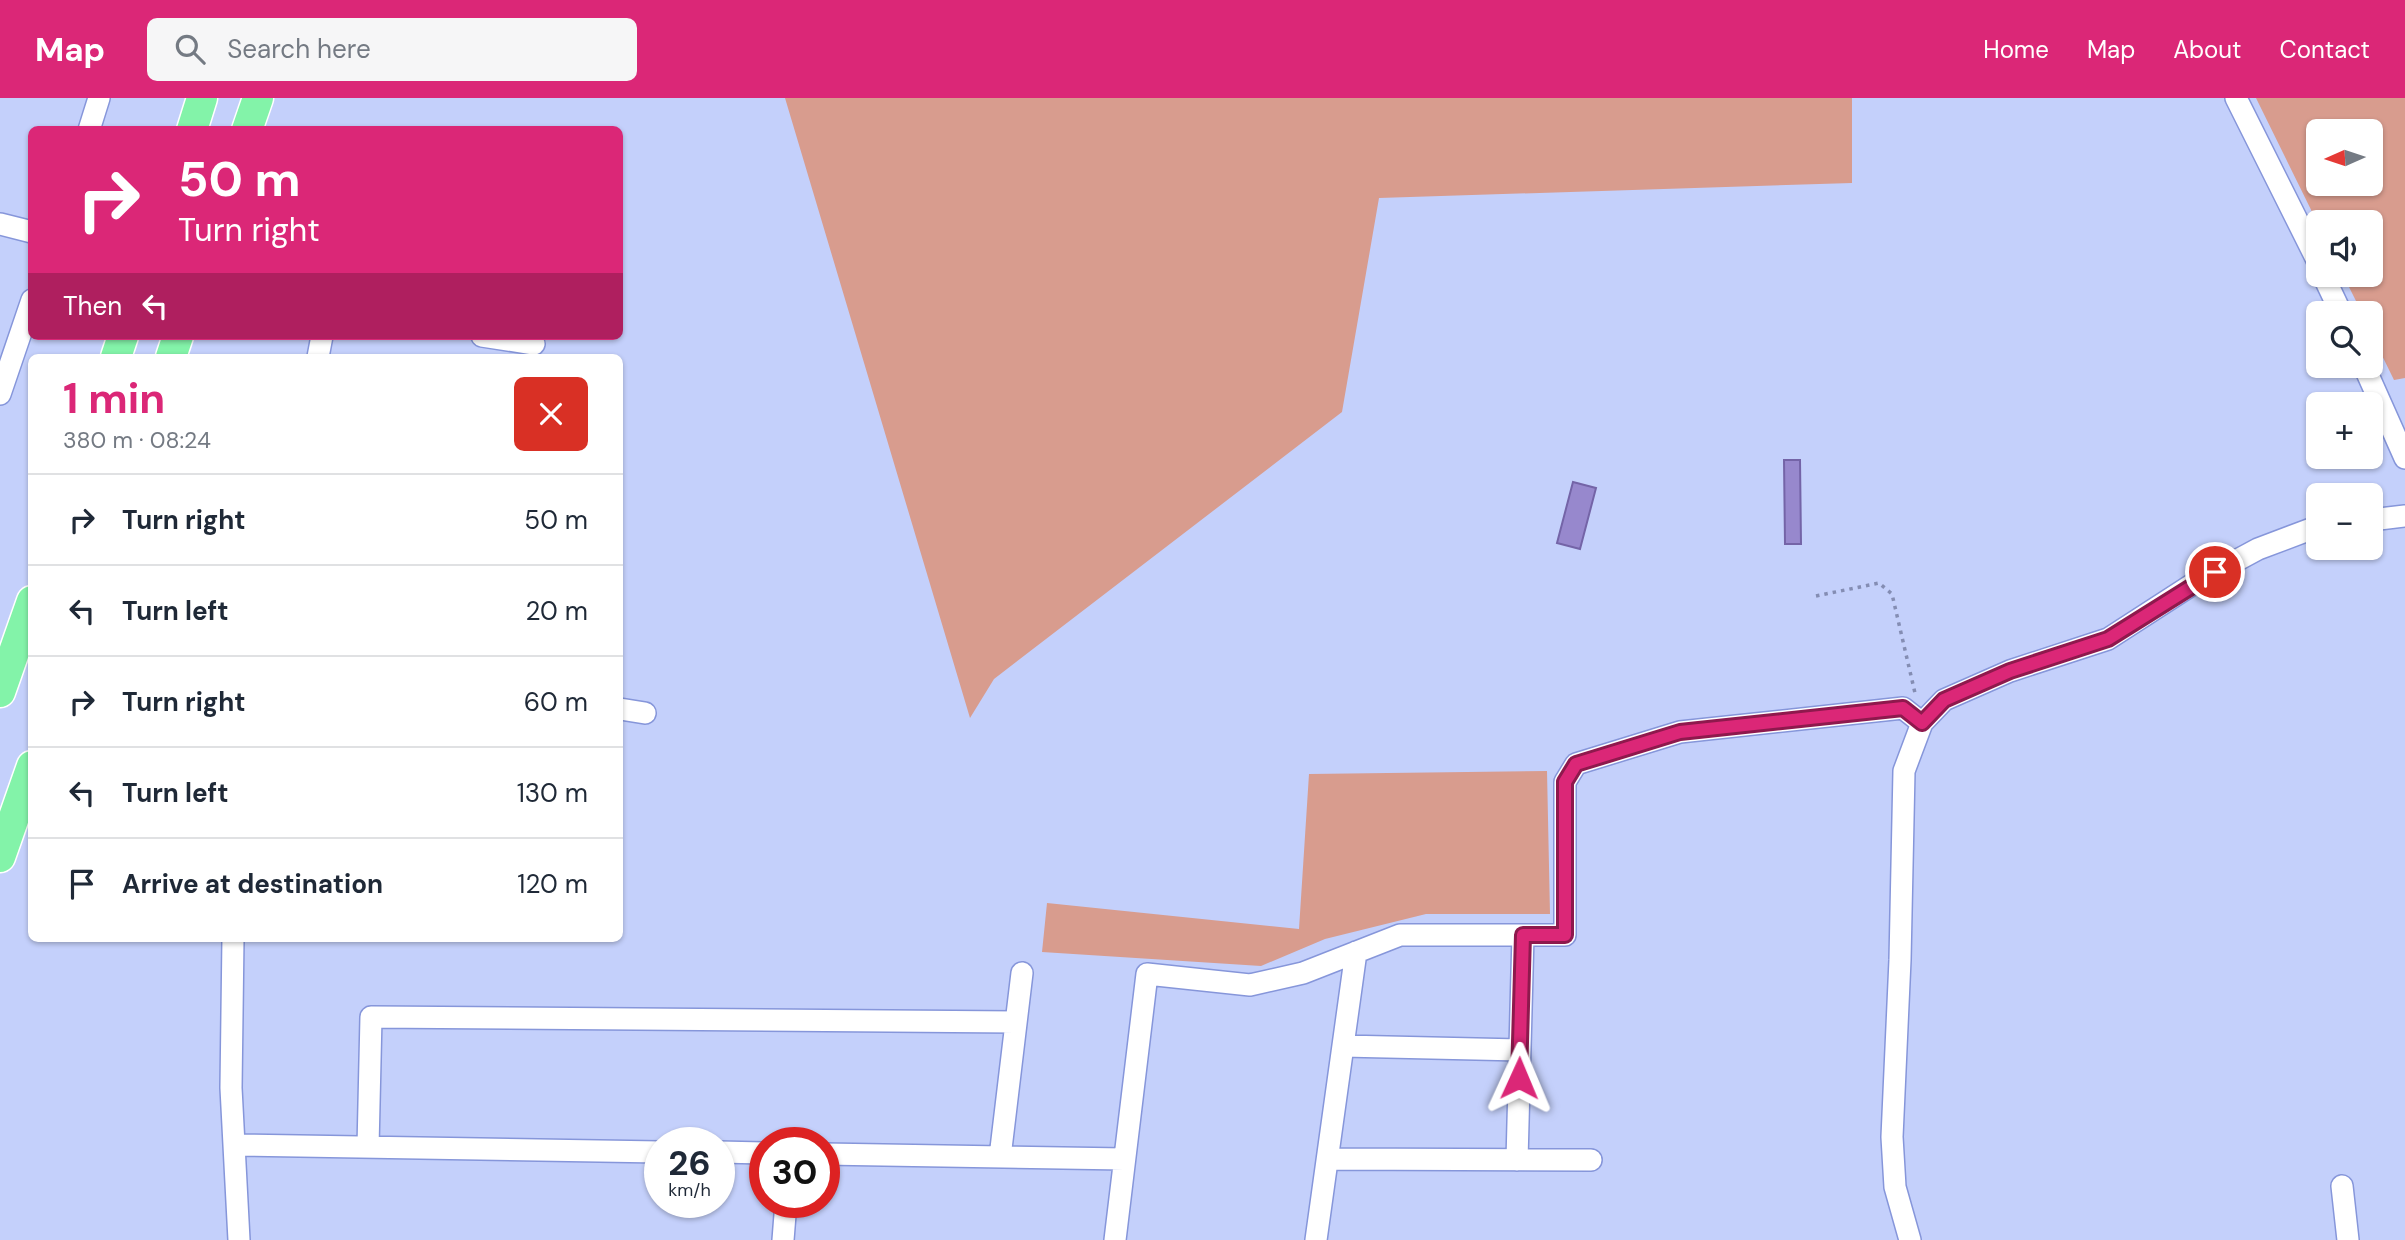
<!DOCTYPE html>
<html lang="en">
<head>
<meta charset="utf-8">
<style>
  body { margin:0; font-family:"DM Sans",sans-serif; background:#f6f6f7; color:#1f2937; height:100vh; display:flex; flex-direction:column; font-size:26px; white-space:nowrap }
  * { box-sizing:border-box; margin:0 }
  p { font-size:23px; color:#747a83 }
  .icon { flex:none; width:38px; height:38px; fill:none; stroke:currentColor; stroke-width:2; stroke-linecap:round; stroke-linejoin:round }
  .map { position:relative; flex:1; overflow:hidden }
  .sheet { position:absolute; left:28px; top:256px; width:595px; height:588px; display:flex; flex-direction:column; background:#fff; border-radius:10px; box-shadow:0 2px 5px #0004 }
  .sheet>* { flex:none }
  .top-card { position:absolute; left:28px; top:28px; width:595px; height:214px; border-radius:10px; box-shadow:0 2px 5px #0004; background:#db2777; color:#fff; overflow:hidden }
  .needle { width:46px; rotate:267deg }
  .fabs { position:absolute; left:2306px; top:21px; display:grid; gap:14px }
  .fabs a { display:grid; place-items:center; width:77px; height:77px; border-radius:10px; background:#fff; box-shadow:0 2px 5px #0004; font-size:35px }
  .speed { position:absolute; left:644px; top:1029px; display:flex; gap:14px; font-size:35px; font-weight:700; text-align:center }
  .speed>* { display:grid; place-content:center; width:91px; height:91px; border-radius:50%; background:#fff; box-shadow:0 2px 5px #0004; line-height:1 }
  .speed small { font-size:18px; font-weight:400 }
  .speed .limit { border:10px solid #d22; background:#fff; color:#111 }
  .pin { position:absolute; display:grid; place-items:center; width:60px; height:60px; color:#fff; margin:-30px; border:4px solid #fff; border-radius:50%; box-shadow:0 2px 7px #0007 }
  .me { position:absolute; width:77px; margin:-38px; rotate:1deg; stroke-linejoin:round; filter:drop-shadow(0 0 5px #0008) }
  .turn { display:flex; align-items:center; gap:24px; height:147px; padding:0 35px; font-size:32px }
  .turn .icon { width:91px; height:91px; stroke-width:2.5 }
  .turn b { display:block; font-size:49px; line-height:60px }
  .then { display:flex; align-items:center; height:66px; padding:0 35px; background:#0003; gap:14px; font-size:26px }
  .round { display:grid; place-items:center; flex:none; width:74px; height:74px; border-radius:10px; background:#f6f6f7 }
  .summary { display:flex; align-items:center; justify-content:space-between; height:119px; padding:0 35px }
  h1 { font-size:42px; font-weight:700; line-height:52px; color:#db2777 }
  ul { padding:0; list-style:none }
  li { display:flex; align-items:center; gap:21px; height:91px; padding:0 35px; border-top:2px solid #e0e1e3 }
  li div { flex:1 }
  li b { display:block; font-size:26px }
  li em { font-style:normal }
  header { display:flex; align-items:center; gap:42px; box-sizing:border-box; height:98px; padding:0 35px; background:#db2777; color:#fff }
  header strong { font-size:33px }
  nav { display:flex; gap:38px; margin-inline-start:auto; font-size:24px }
  .search { width:490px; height:63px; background:#f6f6f7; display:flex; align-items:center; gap:18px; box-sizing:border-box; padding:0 24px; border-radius:10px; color:#747a83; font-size:26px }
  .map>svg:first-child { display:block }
</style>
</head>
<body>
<header>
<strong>Map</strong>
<div class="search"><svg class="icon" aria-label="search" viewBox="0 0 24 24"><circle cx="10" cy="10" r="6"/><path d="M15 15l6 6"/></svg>Search here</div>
<nav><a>Home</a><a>Map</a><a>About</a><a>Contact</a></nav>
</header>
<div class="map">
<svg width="2405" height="1142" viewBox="0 0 2405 1142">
  <rect width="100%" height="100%" fill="#c4d0fb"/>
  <path fill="#d89c8e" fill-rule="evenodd" d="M 785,0 L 1852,0 L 1852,85 L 1379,100 L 1342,314 L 994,581 L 970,620 Z
    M 2256,0 L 2405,0 L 2405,280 L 2394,282 L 2371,235 L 2371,215 L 2362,215 L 2343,177 L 2371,177 L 2371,124 L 2319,124 L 2319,128 ZM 2319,33 L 2371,33 L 2371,86 L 2319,86 Z
    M 1547,673 L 1550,816 L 1426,816 L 1325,841 L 1261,868 L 1042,854 L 1047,805 L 1299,831 L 1309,676 Z"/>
  <path fill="#9788cd" stroke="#7464a7" stroke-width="2" d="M 1784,362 L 1800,362 L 1801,446 L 1785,446 Z
    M 1573,384 L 1596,390 L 1580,451 L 1557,445 Z"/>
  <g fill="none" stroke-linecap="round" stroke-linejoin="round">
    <g stroke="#8696da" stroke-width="24">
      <path id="minor" d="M 2236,0 L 2319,166
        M 89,32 L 99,0
        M 0,126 L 32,134
        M 2323,177 L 2341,215
        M 482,238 L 534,246
        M 318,259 L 322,238
        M 2364,268 L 2405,360
        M 0,296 L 32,202
        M 2371,422 L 2405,418
        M 620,611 L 645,615
        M 233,840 L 231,990 L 239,1142
        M 1343,948 L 1520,952
        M 234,1047 L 660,1054
        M 368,1049 L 371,919 L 1016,924
        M 719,1054 L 765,1055
        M 824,1056 L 1124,1061
        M 1000,1059 L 1022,875
        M 1328,1061 L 1591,1062
        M 1517,1062 L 1523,837
        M 2342,1088 L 2348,1142
        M 783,1142 L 786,1104
        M 1115,1142 L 1147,876 L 1250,887 L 1303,875 L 1400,837 L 1565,837 L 1565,684 L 1576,666 L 1680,634 L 1903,610 L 1922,625
        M 1316,1142 L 1356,854
        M 1910,1142 L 1895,1089 L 1892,1039 L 1900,862 L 1904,673 L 1922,625 L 1944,602 L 2010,573 L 2108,541 L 2193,486 L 2258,451 L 2319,428"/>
    </g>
    <g stroke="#fff" stroke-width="33">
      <path id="highway" d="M 192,32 L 202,0
        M 247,32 L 258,0
        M 116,259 L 123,238
        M 171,259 L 178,238
        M 0,594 L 32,503
        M 0,759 L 32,668"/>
    </g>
    <path stroke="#848db3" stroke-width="3.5" stroke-dasharray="3.5 5" stroke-linecap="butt" d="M 1816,498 L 1879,485 L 1892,496 L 1915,595"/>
    <use href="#minor" stroke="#fff" stroke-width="21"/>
    <use href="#highway" stroke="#83f3a9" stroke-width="30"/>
  </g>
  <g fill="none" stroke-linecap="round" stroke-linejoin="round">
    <g stroke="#8e194d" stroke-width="18">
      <path id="route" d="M 1519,980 L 1523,837 L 1565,837 L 1565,684 L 1576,666 L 1680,634 L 1903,610 L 1922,625 L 1944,602 L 2010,573 L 2108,541 L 2215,474"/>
    </g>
    <use href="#route" stroke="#db2777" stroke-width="12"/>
  </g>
</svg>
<div class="fabs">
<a><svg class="needle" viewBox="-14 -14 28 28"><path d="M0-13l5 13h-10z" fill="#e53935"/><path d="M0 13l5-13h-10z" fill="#747a83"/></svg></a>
<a><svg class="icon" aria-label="sound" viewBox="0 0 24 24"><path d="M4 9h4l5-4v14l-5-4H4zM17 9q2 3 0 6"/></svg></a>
<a><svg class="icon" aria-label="search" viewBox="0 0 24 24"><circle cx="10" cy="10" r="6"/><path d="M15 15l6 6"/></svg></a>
<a>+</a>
<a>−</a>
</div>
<div class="speed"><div>26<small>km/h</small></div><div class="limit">30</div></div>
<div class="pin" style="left:2215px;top:474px;background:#d93025"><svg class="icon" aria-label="arrive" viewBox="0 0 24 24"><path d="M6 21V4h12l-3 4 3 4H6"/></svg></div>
<svg class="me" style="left:1519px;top:980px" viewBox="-20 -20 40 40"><path d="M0-17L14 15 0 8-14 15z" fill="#db2777" stroke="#fff" stroke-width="4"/></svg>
<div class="top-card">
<div class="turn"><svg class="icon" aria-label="right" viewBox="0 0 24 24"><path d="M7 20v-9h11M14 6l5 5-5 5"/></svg><div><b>50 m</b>Turn right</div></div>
<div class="then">Then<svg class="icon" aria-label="left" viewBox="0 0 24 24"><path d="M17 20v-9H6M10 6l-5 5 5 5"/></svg></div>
</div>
<section class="sheet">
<div class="summary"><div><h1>1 min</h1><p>380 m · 08:24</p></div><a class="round" style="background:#d93025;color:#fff"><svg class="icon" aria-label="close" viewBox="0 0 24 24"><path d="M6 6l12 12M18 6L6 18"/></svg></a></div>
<ul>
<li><svg class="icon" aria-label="right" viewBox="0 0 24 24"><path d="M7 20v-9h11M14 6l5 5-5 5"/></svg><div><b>Turn right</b></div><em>50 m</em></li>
<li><svg class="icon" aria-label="left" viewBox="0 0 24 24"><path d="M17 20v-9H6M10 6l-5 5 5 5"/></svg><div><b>Turn left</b></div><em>20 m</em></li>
<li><svg class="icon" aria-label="right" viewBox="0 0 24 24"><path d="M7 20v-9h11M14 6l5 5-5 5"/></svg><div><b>Turn right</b></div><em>60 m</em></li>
<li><svg class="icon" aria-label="left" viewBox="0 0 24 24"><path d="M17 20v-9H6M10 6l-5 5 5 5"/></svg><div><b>Turn left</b></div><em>130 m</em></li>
<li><svg class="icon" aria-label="arrive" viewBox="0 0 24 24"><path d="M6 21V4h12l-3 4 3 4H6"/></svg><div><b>Arrive at destination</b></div><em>120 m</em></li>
</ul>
</section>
</div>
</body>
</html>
